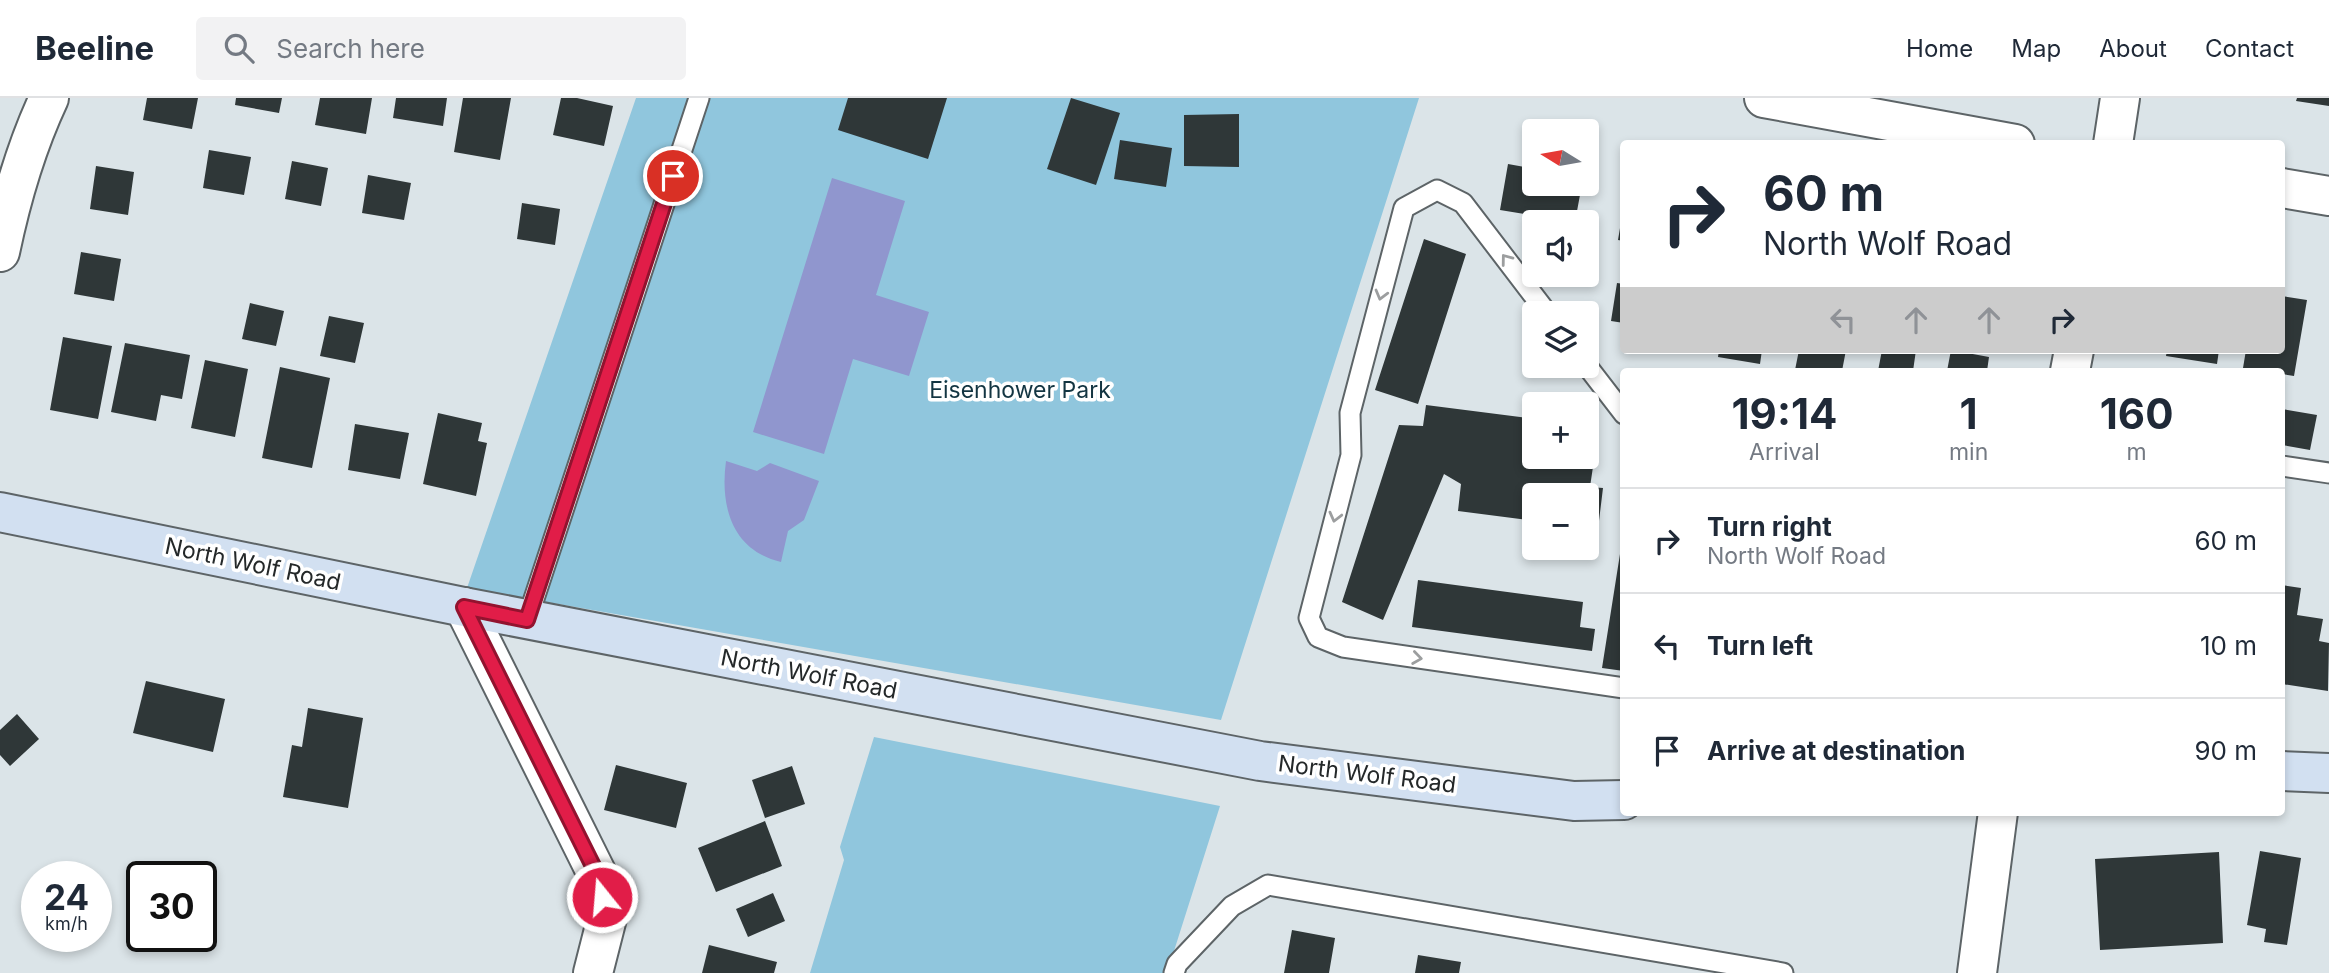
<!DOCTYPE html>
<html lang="en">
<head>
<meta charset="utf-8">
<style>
  body { margin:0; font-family:Inter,sans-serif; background:#f2f2f3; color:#1f2937; height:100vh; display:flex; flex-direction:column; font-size:26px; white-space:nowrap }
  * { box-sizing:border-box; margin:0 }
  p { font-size:23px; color:#747a83 }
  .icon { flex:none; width:38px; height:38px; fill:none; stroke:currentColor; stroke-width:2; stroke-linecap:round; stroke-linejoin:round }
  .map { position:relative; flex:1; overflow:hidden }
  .drawer { position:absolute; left:1620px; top:270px; width:665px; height:448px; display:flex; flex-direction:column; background:#fff; border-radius:7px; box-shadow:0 4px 10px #0003 }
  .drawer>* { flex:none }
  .hud { position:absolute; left:1620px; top:42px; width:665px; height:214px; border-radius:7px; box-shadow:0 4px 10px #0003; background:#fff; color:#1f2937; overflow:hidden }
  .needle { width:46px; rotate:281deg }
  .fabs { position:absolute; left:1522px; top:21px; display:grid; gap:14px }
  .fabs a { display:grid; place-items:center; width:77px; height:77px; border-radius:7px; background:#fff; box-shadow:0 4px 10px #0003; font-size:35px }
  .speed { position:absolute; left:21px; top:763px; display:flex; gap:14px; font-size:35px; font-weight:700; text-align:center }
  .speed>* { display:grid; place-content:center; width:91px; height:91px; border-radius:50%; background:#fff; box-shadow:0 4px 10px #0003; line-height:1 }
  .speed small { font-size:18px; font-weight:400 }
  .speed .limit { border:4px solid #111; border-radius:10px; background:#fff; color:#111 }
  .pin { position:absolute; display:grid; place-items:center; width:60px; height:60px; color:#fff; margin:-30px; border:4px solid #fff; border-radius:50%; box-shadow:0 2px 7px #0007 }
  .me { position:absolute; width:77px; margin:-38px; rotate:343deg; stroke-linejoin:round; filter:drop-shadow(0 0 5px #0008) }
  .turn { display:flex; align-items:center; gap:24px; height:147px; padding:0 28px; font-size:32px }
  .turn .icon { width:91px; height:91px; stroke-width:2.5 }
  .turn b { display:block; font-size:49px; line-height:60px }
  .lanes { display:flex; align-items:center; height:66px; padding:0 28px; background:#0003; justify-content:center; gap:35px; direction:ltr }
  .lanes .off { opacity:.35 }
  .eta { display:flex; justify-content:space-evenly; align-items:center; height:119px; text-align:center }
  .eta b { font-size:42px; font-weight:700; line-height:49px }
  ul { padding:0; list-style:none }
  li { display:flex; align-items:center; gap:21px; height:105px; padding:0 28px; border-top:2px solid #e0e1e3 }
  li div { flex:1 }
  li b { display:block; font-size:26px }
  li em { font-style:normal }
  header { display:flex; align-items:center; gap:42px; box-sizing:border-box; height:98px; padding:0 35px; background:#fff; border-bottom:2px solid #e0e1e3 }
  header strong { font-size:33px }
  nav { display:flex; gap:38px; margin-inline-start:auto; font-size:24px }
  .search { width:490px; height:63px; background:#f2f2f3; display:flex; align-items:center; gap:18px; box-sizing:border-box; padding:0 24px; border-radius:7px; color:#747a83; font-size:26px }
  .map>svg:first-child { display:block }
</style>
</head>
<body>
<header>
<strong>Beeline</strong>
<div class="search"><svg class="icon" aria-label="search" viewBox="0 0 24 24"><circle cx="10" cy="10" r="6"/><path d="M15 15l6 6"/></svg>Search here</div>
<nav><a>Home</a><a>Map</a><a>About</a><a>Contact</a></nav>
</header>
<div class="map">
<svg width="2329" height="875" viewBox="0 0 2329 875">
  <rect width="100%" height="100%" fill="#dbe4e8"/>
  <path fill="#90c6dd" d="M 636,0 L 1419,0 L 1221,622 L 467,490 Z
    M 874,639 L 1220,708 L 1167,875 L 810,875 L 844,762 L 840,749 Z"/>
  <path fill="#9096ce" d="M 832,80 L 905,103 L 876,197 L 929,214 L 909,278 L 853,261 L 824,356 L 753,334 Z
    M 726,363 L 757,373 L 770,365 L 819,383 L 804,422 L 788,433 L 781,464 C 731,452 720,407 726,363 Z"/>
  <path fill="#2f3738" d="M 147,0 L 198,0 L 192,31 L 143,22 Z
    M 236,0 L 282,0 L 279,15 L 235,7 Z
    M 320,0 L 372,0 L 366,36 L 315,27 Z
    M 396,0 L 447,0 L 443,28 L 393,20 Z
    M 463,0 L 511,0 L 500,62 L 454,54 Z
    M 561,0 L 577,0 L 613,8 L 604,48 L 553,37 Z
    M 848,0 L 947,0 L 928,61 L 838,32 Z
    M 1071,0 L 1120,15 L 1096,87 L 1047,71 Z
    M 2297,0 L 2329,0 L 2329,8 L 2296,3 Z
    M 1239,16 L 1239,69 L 1184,68 L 1184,17 Z
    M 1120,42 L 1172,50 L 1166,89 L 1114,81 Z
    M 209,52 L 251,59 L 244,97 L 203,90 Z
    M 292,63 L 328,70 L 321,108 L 285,101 Z
    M 1508,66 L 1535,71 L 1535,86 L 1582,86 L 1575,124 L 1500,112 Z
    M 96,68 L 134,74 L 128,117 L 90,111 Z
    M 368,77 L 411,85 L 404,122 L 362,115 Z
    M 522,105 L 560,111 L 555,147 L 517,141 Z
    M 1623,112 L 1624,112 L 1624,143 L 1618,142 Z
    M 1424,141 L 1466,156 L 1418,306 L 1375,292 Z
    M 1587,145 L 1599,147 L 1593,185 L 1552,178 L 1587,177 Z
    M 81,154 L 121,161 L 114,203 L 74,196 Z
    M 1617,185 L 1624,186 L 1624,225 L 1611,223 Z
    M 2282,198 L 2307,202 L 2294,278 L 2282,276 L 2282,273 L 2243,270 L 2246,252 L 2282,252 Z
    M 250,205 L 284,213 L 276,248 L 242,241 Z
    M 329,218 L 364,225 L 355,265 L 320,258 Z
    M 63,239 L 112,248 L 98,321 L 50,312 Z
    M 125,245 L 190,257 L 182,301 L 161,297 L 156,323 L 111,314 Z
    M 1719,252 L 1762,252 L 1760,266 L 1718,259 Z
    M 1799,252 L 1846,252 L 1842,273 L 1795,272 Z
    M 1882,252 L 1916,252 L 1913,273 L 1878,273 Z
    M 1951,252 L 1989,259 L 1987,273 L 1947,273 Z
    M 2167,252 L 2219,252 L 2217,266 L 2166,258 Z
    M 205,262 L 248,271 L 235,339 L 191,330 Z
    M 280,269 L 330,280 L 312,370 L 262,360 Z
    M 1426,307 L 1535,321 L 1535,359 L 1580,359 L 1594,362 L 1590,389 L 1603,390 L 1598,431 L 1587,429 L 1587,397 L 1535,397 L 1535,423 L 1458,413 L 1461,386 L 1444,376 L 1383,522 L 1342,504 L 1399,327 L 1423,328 Z
    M 2282,311 L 2317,317 L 2310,352 L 2282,347 Z
    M 438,315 L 482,325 L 478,343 L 487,345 L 476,398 L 423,386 Z
    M 355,326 L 409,335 L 400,381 L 348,372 Z
    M 1623,437 L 1624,437 L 1624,573 L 1602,570 Z
    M 1418,482 L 1583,504 L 1580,529 L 1595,531 L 1592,553 L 1412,529 Z
    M 2282,487 L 2301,490 L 2297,517 L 2323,521 L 2319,543 L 2329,545 L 2328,593 L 2282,586 Z
    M 146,583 L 225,601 L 213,654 L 133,635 Z
    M 308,610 L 363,620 L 348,710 L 283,699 L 292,647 L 302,649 Z
    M 17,616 L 39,641 L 10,668 L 0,657 L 0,632 Z
    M 616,667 L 687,685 L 676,730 L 604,712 Z
    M 792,668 L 805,706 L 765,720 L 752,682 Z
    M 765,723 L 782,768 L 716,794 L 698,750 Z
    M 2260,753 L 2301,760 L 2287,847 L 2264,844 L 2266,831 L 2247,827 Z
    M 2219,754 L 2223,845 L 2100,852 L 2095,761 Z
    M 773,795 L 785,823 L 748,839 L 736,811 Z
    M 1292,832 L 1335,840 L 1329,875 L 1284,875 Z
    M 709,847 L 777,864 L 774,875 L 702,875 Z
    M 1418,857 L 1461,864 L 1459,875 L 1415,875 Z"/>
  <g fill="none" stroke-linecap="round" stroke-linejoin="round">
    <g stroke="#5d6467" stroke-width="23">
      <path id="service" d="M 1547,215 L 1463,105 L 1437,92 L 1404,110 L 1350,315 L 1351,357 L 1309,520 L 1318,539 L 1343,549 L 1624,590
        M 1587,268 L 1624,316
        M 2282,368 L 2329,375
        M 527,522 L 699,0
        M 1174,875 L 1177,866 L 1232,808 L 1268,787 L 1783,875"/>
    </g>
    <g stroke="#5d6467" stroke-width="42">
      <path id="minor" d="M 1764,0 L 2015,46
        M 2113,46 L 2120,0
        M 2282,90 L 2329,98
        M 0,154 C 11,101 26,49 49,0
        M 2070,273 L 2074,252
        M 464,509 L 598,778 L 607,820 L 593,875
        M 1977,875 L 1998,714"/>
    </g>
    <g stroke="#5d6467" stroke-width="42">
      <path id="secondary" d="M 0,414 L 464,509 L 1260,663 L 1574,703 L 1624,702
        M 2282,673 L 2329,675"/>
    </g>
    <use href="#service" stroke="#fff" stroke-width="19"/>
    <use href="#minor" stroke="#fff" stroke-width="38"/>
    <use href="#secondary" stroke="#d2e0f1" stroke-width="38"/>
  </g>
  <defs><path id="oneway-chevron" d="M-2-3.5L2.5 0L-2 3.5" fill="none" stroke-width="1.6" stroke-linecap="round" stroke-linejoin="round" transform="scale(1.75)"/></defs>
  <g stroke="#9c9e9f">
    <use href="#oneway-chevron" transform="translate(1506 161) rotate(-127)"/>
    <use href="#oneway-chevron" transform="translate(1381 197) rotate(105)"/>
    <use href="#oneway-chevron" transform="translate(1335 419) rotate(104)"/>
    <use href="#oneway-chevron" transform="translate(1417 560) rotate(8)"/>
  </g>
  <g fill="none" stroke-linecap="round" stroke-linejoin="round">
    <g stroke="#92132f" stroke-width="18">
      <path id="route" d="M 602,799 L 598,778 L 464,509 L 527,522 L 673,78"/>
    </g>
    <use href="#route" stroke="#e11d48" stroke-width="12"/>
  </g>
  <g text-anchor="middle" stroke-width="7" stroke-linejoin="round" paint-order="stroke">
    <g font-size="23" fill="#133542" stroke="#fff">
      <text x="1020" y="300">Eisenhower Park</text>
    </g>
    <g font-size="23" fill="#242829" stroke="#fff">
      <text transform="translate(253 466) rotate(12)" y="8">North Wolf Road</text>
      <text transform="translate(809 576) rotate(11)" y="8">North Wolf Road</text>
      <text transform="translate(1367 676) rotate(7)" y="8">North Wolf Road</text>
    </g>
  </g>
</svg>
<div class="fabs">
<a><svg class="needle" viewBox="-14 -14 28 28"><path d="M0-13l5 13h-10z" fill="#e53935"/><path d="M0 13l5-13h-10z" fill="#747a83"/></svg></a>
<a><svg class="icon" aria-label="sound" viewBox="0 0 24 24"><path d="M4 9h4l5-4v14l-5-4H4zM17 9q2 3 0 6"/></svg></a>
<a><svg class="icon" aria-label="layers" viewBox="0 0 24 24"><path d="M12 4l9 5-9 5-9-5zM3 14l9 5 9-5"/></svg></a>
<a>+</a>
<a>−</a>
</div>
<div class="speed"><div>24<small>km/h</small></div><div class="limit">30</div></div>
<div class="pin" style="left:673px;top:78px;background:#d93025"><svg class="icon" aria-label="arrive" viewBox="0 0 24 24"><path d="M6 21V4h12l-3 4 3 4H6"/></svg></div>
<svg class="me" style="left:602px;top:799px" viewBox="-20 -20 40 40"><circle r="17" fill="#e11d48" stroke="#fff" stroke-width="3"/><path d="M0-11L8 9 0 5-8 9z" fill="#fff"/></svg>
<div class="hud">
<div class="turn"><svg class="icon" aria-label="right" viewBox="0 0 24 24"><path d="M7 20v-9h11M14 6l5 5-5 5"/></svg><div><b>60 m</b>North Wolf Road</div></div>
<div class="lanes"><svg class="icon off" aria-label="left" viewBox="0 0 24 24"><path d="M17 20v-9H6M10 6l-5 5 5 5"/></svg><svg class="icon off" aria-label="ahead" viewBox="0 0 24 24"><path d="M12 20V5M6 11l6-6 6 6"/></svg><svg class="icon off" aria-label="ahead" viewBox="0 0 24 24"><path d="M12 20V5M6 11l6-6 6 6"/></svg><svg class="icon" aria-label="right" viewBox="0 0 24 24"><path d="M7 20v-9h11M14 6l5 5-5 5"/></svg></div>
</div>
<section class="drawer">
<div class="eta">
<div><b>19:14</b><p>Arrival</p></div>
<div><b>1</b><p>min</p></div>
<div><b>160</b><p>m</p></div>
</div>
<ul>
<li><svg class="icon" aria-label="right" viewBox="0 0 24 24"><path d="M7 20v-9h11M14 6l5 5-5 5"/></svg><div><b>Turn right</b><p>North Wolf Road</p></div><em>60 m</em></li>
<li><svg class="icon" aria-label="left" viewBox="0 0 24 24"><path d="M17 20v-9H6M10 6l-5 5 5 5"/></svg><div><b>Turn left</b></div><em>10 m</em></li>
<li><svg class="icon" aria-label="arrive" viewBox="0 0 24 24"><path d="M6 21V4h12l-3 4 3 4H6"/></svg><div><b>Arrive at destination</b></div><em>90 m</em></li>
</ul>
</section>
</div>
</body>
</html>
